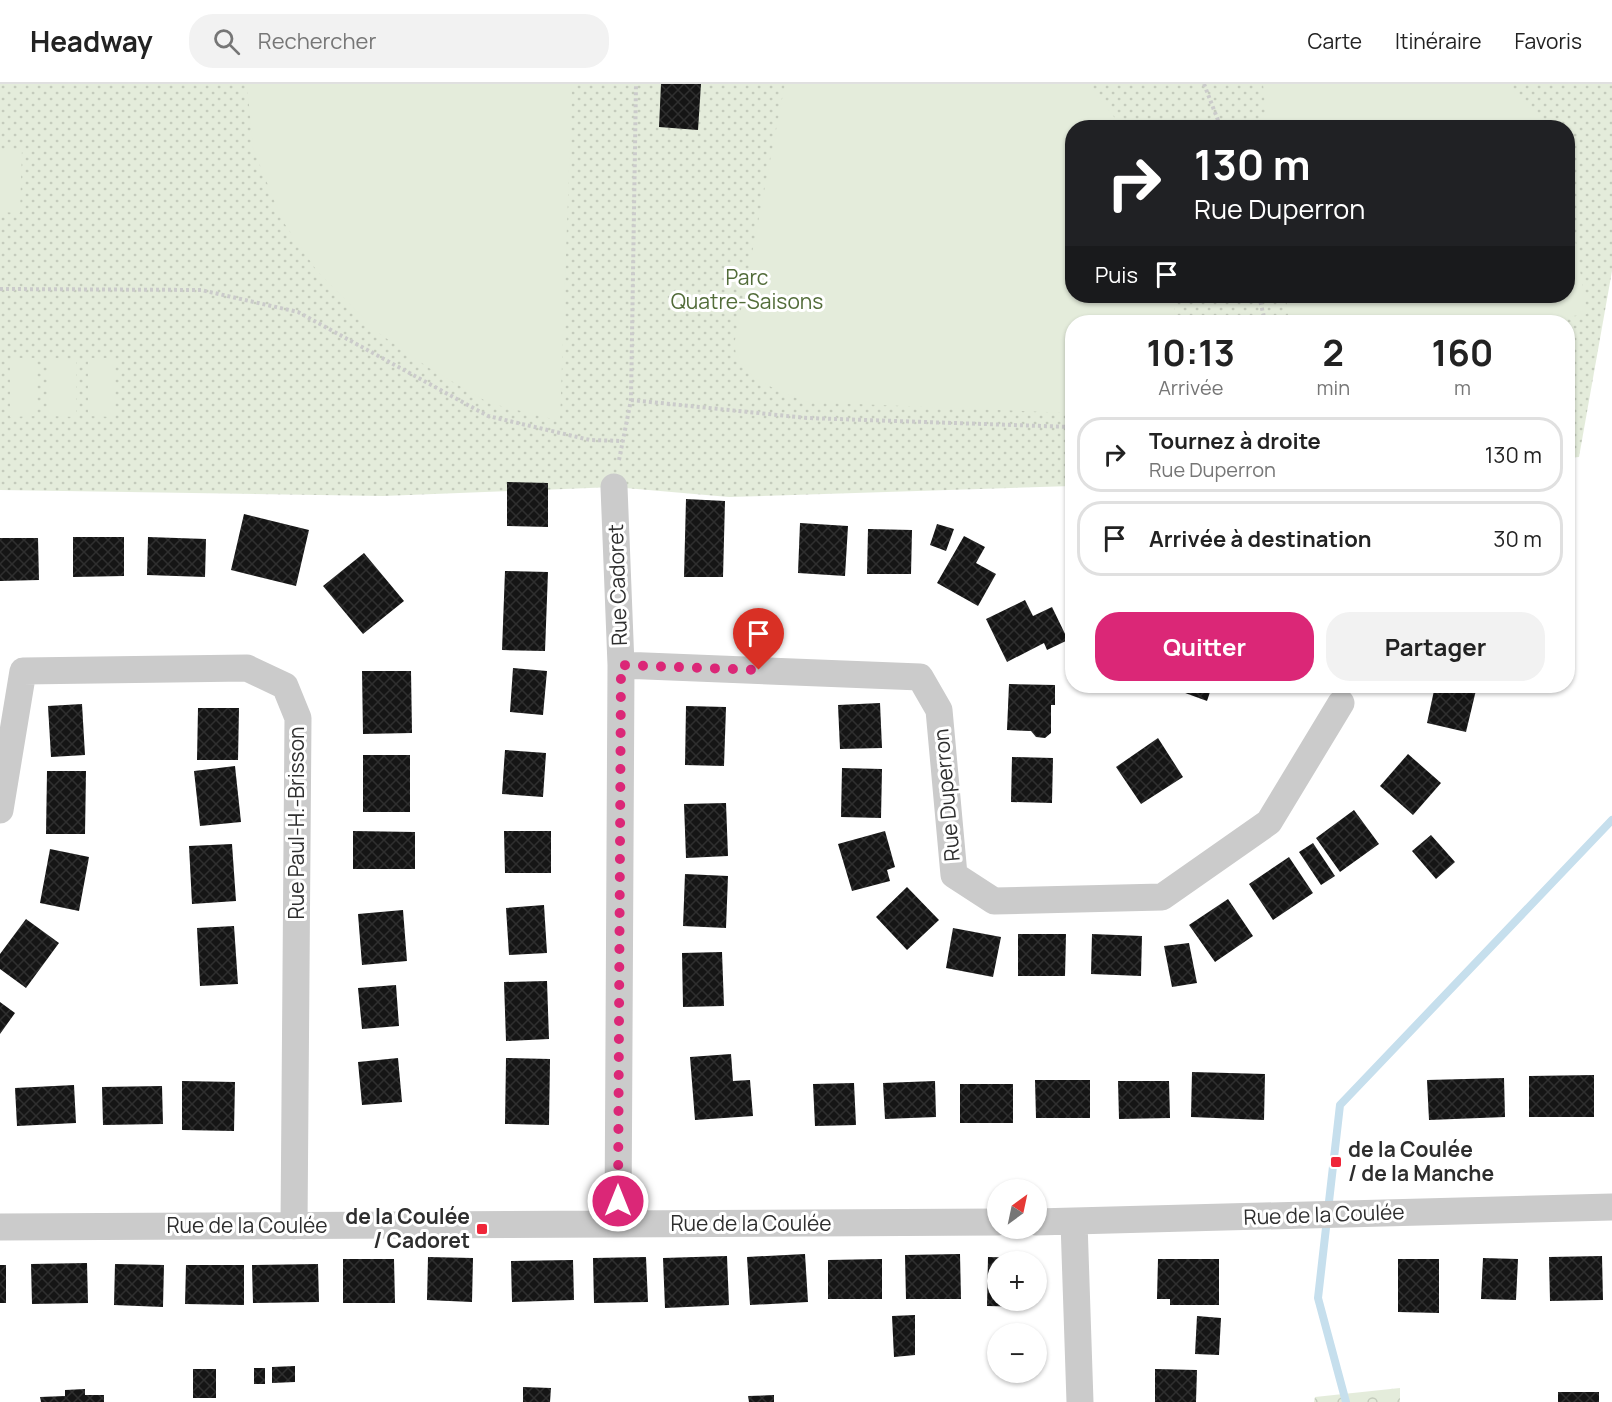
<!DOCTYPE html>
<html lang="fr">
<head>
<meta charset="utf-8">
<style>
  body { margin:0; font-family:Manrope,sans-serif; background:#f2f2f2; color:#222; height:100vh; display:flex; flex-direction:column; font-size:22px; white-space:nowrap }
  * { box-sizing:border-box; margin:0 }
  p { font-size:20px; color:#767676 }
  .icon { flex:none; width:33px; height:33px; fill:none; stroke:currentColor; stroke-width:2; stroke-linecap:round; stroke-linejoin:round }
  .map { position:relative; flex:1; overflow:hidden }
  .drawer { position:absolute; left:1065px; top:231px; width:510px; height:378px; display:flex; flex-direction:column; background:#fff; border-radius:24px; box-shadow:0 2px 4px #0004 }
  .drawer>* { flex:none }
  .banner { position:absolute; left:1065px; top:36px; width:510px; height:183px; border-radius:24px; box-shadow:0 2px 4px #0004; background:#202124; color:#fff; overflow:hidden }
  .needle { width:39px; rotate:33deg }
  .buttons { position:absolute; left:987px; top:1095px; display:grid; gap:12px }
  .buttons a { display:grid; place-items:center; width:60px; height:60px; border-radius:50%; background:#fff; box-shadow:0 2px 4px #0004; font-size:30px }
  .pin { position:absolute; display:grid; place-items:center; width:51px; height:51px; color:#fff; margin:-62px -26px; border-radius:50% 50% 50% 0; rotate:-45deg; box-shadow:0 0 6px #0007 }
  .pin .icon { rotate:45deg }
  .me { position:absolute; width:66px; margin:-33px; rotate:0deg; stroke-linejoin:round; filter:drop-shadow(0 0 4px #0008) }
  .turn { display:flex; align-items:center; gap:21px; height:126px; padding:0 30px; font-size:27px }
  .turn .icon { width:78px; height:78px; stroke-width:2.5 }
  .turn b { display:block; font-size:42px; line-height:51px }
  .then { display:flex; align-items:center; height:57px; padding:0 30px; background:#0003; gap:12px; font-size:22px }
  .eta { display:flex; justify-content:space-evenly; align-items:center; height:102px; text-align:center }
  .eta b { font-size:36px; font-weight:700; line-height:42px }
  .primary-button { display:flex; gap:12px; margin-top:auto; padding:12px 30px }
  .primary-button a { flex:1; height:69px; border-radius:24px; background:#db2777; color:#fff; font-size:24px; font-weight:700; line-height:69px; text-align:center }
  .primary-button a+a { background:#f2f2f2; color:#222 }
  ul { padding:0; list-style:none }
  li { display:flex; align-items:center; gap:18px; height:75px; margin:0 12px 9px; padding:0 18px; border:3px solid #e0e0e0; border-radius:24px }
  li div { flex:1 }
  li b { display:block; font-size:22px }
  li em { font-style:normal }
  header { display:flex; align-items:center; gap:36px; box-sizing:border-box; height:84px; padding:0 30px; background:#fff; border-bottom:2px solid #e0e0e0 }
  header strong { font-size:28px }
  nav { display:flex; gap:33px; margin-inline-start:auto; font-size:21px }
  .search { width:420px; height:54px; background:#f2f2f2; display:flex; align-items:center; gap:15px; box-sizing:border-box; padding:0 21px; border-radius:24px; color:#767676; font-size:22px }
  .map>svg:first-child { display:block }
</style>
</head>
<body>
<header>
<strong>Headway</strong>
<div class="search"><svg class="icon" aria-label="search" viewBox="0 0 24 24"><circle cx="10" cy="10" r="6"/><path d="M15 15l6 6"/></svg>Rechercher</div>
<nav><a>Carte</a><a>Itinéraire</a><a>Favoris</a></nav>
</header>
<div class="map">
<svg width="1612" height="1318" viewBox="0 0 1612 1318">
  <defs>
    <pattern id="forest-crowns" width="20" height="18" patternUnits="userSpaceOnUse" patternTransform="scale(1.5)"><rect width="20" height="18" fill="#e4ecdb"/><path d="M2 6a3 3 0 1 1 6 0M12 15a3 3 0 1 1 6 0" fill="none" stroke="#c4cbbc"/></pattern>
    <pattern id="park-dots" width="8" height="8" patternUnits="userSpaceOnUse" patternTransform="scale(1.5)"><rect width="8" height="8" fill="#e4ecdb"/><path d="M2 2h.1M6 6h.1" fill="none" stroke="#c4cbbc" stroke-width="1.8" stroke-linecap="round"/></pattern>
    <pattern id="building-cross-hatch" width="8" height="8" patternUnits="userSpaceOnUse" patternTransform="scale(1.5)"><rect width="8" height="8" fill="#151515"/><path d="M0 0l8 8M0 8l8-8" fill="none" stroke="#2f2f2f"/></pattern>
  </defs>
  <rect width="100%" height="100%" fill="#fff"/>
  <path fill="url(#forest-crowns)" d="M 1400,1304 L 1400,1318 L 1314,1318 L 1315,1313 Z"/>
  <path fill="url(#park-dots)" fill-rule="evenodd" d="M 0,0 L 1612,0 L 1612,187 L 1579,373 L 1568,374 L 1568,238 L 1072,238 L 1072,402 L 729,413 L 614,403 L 383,412 L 0,406 ZM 1072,44 L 1568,44 L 1568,212 L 1072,212 Z"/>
  <path fill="#e4ecdb" d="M 247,0 L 572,0 L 560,337 L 489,319 L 429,284 L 377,248 L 317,187 L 282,136 L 253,64 Z
    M 785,0 L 1088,0 L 1122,43 L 1072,44 L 1072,212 L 1174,212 L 1175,238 L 1072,238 L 1072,329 L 808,318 C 787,311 747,296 737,274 C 735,269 735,261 735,256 Z
    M 1263,0 L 1505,0 L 1536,30 L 1542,43 L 1267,43 Z
    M 0,65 L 22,65 L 20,129 L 0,128 Z
    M 1568,111 L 1587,230 L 1532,238 L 1289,238 L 1286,212 L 1568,212 Z
    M 10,274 L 37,274 L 37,332 L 10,333 Z
    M 48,274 L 76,275 L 76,333 L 49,332 Z
    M 88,274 L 115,274 L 115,333 L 88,332 Z"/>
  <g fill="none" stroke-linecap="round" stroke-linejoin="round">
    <path stroke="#c6dfed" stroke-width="8" d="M 1346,1318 L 1318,1214 L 1340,1021 L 1612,736"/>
  </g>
  <path fill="url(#building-cross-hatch)" d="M 661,0 L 701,0 L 698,46 L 659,43 Z
    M 507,398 L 548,399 L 548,443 L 507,442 Z
    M 686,415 L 725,417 L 723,493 L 684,493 Z
    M 244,430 L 309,446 L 296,502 L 231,486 Z
    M 800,439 L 848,442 L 845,492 L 798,489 Z
    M 937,440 L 954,445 L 946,467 L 930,461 Z
    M 868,445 L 912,446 L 911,490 L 867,490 Z
    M 964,452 L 985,463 L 976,479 L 996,490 L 978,522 L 937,499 Z
    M 73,453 L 124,453 L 124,492 L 73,493 Z
    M 148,453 L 206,455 L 205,493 L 147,491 Z
    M 0,454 L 38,454 L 39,496 L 0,497 Z
    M 364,469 L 404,517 L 363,550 L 323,502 Z
    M 505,487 L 548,488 L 545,567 L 502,566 Z
    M 1025,516 L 1033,532 L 1052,523 L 1068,556 L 1047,566 L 1044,559 L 1007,578 L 986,535 Z
    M 513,584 L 547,587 L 543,631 L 510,628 Z
    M 362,587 L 411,587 L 412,649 L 363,650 Z
    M 1009,600 L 1055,601 L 1055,621 L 1051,621 L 1051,649 L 1045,654 L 1036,653 L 1031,647 L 1007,646 Z
    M 1166,602 L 1212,602 L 1207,617 Z
    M 1435,602 L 1477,602 L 1466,648 L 1427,639 Z
    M 880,619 L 882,664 L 840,665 L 838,621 Z
    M 82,620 L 85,671 L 51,673 L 48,622 Z
    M 686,622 L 726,623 L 724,682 L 685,681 Z
    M 198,624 L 239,624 L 238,676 L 197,676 Z
    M 1158,654 L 1183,693 L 1141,720 L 1116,683 Z
    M 505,666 L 546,669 L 543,713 L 502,710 Z
    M 1408,670 L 1441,699 L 1413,731 L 1380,702 Z
    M 363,671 L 410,671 L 410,728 L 363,728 Z
    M 1012,673 L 1053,674 L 1052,719 L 1011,718 Z
    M 235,682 L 241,738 L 200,742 L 194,687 Z
    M 842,684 L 882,685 L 881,734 L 841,733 Z
    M 47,687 L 86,687 L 85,750 L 46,750 Z
    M 726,719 L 728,772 L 686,774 L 684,720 Z
    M 1354,726 L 1379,760 L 1340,788 L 1316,754 Z
    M 353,747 L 415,748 L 415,785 L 353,785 Z
    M 504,747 L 551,747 L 551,789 L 505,789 Z
    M 885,747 L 895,783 L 887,786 L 890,797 L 852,807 L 838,760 Z
    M 1431,751 L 1455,778 L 1436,795 L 1412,767 Z
    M 1313,759 L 1335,792 L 1321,801 L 1299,768 Z
    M 232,760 L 236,817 L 192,820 L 189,762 Z
    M 50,765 L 89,773 L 79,827 L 40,819 Z
    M 1289,773 L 1313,809 L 1273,836 L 1249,800 Z
    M 685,790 L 728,792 L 726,844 L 683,842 Z
    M 907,803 L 939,836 L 907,866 L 876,833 Z
    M 1228,815 L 1253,852 L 1215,878 L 1189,841 Z
    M 544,821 L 547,869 L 509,871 L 506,824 Z
    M 403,826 L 407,877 L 362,881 L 358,830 Z
    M 26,835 L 59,859 L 26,904 L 0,885 L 0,870 Z
    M 234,842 L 238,900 L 200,902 L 197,844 Z
    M 953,844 L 1001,853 L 993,893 L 946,884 Z
    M 1018,850 L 1066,850 L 1065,892 L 1018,892 Z
    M 1092,850 L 1142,852 L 1141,892 L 1091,890 Z
    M 1189,859 L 1197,899 L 1172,903 L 1164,862 Z
    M 722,868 L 724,922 L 683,923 L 682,869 Z
    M 547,897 L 549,955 L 506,957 L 504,898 Z
    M 396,901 L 399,942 L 362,945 L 358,904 Z
    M 0,918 L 15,929 L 0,950 Z
    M 731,970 L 733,997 L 750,996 L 753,1032 L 695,1036 L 690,973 Z
    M 398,974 L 402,1018 L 362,1021 L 358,978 Z
    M 506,974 L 550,975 L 549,1041 L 505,1040 Z
    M 1192,988 L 1265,990 L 1264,1036 L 1191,1033 Z
    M 1594,991 L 1594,1033 L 1529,1033 L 1529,992 Z
    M 1504,994 L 1505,1033 L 1429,1036 L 1427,996 Z
    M 1035,996 L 1090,996 L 1090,1034 L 1036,1034 Z
    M 182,997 L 235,998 L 234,1047 L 182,1046 Z
    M 935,997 L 936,1033 L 885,1035 L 883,999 Z
    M 1118,997 L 1169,997 L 1170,1034 L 1119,1035 Z
    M 854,999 L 856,1041 L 815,1042 L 813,1000 Z
    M 960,1000 L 1013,1000 L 1013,1039 L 960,1039 Z
    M 74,1001 L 76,1039 L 17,1042 L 15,1004 Z
    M 162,1002 L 163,1040 L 103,1041 L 102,1003 Z
    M 805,1170 L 808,1218 L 750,1221 L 747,1173 Z
    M 960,1170 L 961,1215 L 906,1215 L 905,1171 Z
    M 727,1172 L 729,1221 L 665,1224 L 663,1174 Z
    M 1602,1172 L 1603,1216 L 1550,1217 L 1549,1173 Z
    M 428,1173 L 473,1174 L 472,1218 L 427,1216 Z
    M 646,1173 L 648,1218 L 594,1219 L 593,1174 Z
    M 988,1173 L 1028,1174 L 1028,1178 L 998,1178 L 998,1216 L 1028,1216 L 1028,1223 L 987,1222 Z
    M 1483,1174 L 1518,1175 L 1516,1216 L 1481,1215 Z
    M 343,1175 L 394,1175 L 395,1219 L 343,1219 Z
    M 882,1175 L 882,1215 L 828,1215 L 828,1176 Z
    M 1158,1175 L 1219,1175 L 1219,1221 L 1170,1221 L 1170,1215 L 1157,1215 Z
    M 1398,1175 L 1439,1175 L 1439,1229 L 1398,1228 Z
    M 573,1176 L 574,1216 L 512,1218 L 511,1177 Z
    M 87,1179 L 88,1219 L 32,1220 L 31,1180 Z
    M 115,1180 L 164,1181 L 163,1223 L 114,1221 Z
    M 318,1180 L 319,1218 L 253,1219 L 252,1181 Z
    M 0,1181 L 6,1181 L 6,1219 L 0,1219 Z
    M 186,1181 L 244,1181 L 244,1221 L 185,1220 Z
    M 915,1231 L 915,1271 L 894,1273 L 892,1232 Z
    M 1197,1232 L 1221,1234 L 1219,1271 L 1195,1270 Z
    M 295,1282 L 295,1298 L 272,1299 L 272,1283 Z
    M 254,1284 L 265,1284 L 265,1300 L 254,1300 Z
    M 193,1285 L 216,1285 L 216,1314 L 193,1314 Z
    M 1155,1285 L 1197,1286 L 1196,1318 L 1155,1318 Z
    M 523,1303 L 551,1304 L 550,1318 L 523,1318 Z
    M 85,1305 L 85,1311 L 104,1311 L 104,1318 L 41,1318 L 40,1313 L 65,1312 L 65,1306 Z
    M 1558,1308 L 1599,1308 L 1599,1318 L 1558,1318 Z
    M 774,1311 L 774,1318 L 749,1318 L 748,1312 Z"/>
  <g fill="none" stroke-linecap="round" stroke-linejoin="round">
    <path stroke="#cbcbcb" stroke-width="4" stroke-dasharray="3 3" stroke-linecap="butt" d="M 1204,0 L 1221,44
      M 0,205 L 201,206 L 298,228 L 488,332 L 590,356 L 623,357
      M 1259,212 L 1264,233 L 1262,238
      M 631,316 L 807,334 L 1072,343
      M 619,376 L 631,316 L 636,0"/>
    <path stroke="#cbcbcb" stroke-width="27" d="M 614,403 L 621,581 L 618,1140
      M 621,581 L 920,593 L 939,626 L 954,791 L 994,817 L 1162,813 L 1269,738 L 1341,619
      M 0,726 L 23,587 L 247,584 L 285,602 L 298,634 L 294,1142
      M 1036,1138 L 1612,1123
      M 1074,1138 L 1080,1318
      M 0,1143 L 998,1138"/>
  </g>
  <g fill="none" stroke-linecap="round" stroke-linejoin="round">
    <path stroke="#db2777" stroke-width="10" stroke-dasharray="0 18" d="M 618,1117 L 621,581 L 759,586"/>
  </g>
  <g fill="#ef2639" stroke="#fff" stroke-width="2">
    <rect x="1330" y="1072" width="12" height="12" rx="3"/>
    <rect x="476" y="1139" width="12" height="12" rx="3"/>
  </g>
  <g text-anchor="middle" stroke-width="6" stroke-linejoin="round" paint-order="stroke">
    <g font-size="21" fill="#526c39" stroke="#fff">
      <text x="747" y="201">Parc<tspan x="747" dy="24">Quatre-Saisons</tspan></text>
    </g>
    <g font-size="21" fill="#2e2e2e" stroke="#fff">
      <text transform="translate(618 501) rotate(-92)" y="7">Rue Cadoret</text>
      <text transform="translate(947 711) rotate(-95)" y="7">Rue Duperron</text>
      <text transform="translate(297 739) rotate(-90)" y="7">Rue Paul-H.-Brisson</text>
      <text transform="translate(1324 1131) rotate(-2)" y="7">Rue de la Coulée</text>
      <text x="751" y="1147">Rue de la Coulée</text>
      <text x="247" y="1149">Rue de la Coulée</text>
    </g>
    <g font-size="21" font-weight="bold" fill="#2e2e2e" stroke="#fff" text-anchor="start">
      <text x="1348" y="1073">de la Coulée<tspan x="1348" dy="24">/ de la Manche</tspan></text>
      <text x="470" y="1140" text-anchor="end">de la Coulée<tspan x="470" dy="24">/ Cadoret</tspan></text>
    </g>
  </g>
</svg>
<div class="buttons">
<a><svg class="needle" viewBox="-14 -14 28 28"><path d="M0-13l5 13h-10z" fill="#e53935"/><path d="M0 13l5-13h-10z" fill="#767676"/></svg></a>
<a>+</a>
<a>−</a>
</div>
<div class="pin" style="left:759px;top:586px;background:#d93025"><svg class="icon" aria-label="arrive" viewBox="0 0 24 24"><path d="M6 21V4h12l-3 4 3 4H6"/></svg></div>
<svg class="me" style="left:618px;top:1117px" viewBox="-20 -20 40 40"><circle r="17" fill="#db2777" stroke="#fff" stroke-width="3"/><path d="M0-11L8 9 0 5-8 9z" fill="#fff"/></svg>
<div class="banner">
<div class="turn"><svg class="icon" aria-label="right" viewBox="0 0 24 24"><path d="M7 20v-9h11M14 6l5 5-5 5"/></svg><div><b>130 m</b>Rue Duperron</div></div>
<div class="then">Puis<svg class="icon" aria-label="arrive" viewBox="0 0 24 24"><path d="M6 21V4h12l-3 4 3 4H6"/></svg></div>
</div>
<section class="drawer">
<div class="eta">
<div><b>10:13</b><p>Arrivée</p></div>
<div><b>2</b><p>min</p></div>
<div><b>160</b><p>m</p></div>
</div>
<ul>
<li><svg class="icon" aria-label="right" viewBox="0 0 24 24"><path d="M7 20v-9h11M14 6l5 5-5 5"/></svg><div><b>Tournez à droite</b><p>Rue Duperron</p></div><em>130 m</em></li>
<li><svg class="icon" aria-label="arrive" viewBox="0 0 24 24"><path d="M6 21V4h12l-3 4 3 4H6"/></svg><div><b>Arrivée à destination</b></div><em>30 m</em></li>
</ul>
<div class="primary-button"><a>Quitter</a><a>Partager</a></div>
</section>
</div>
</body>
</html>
